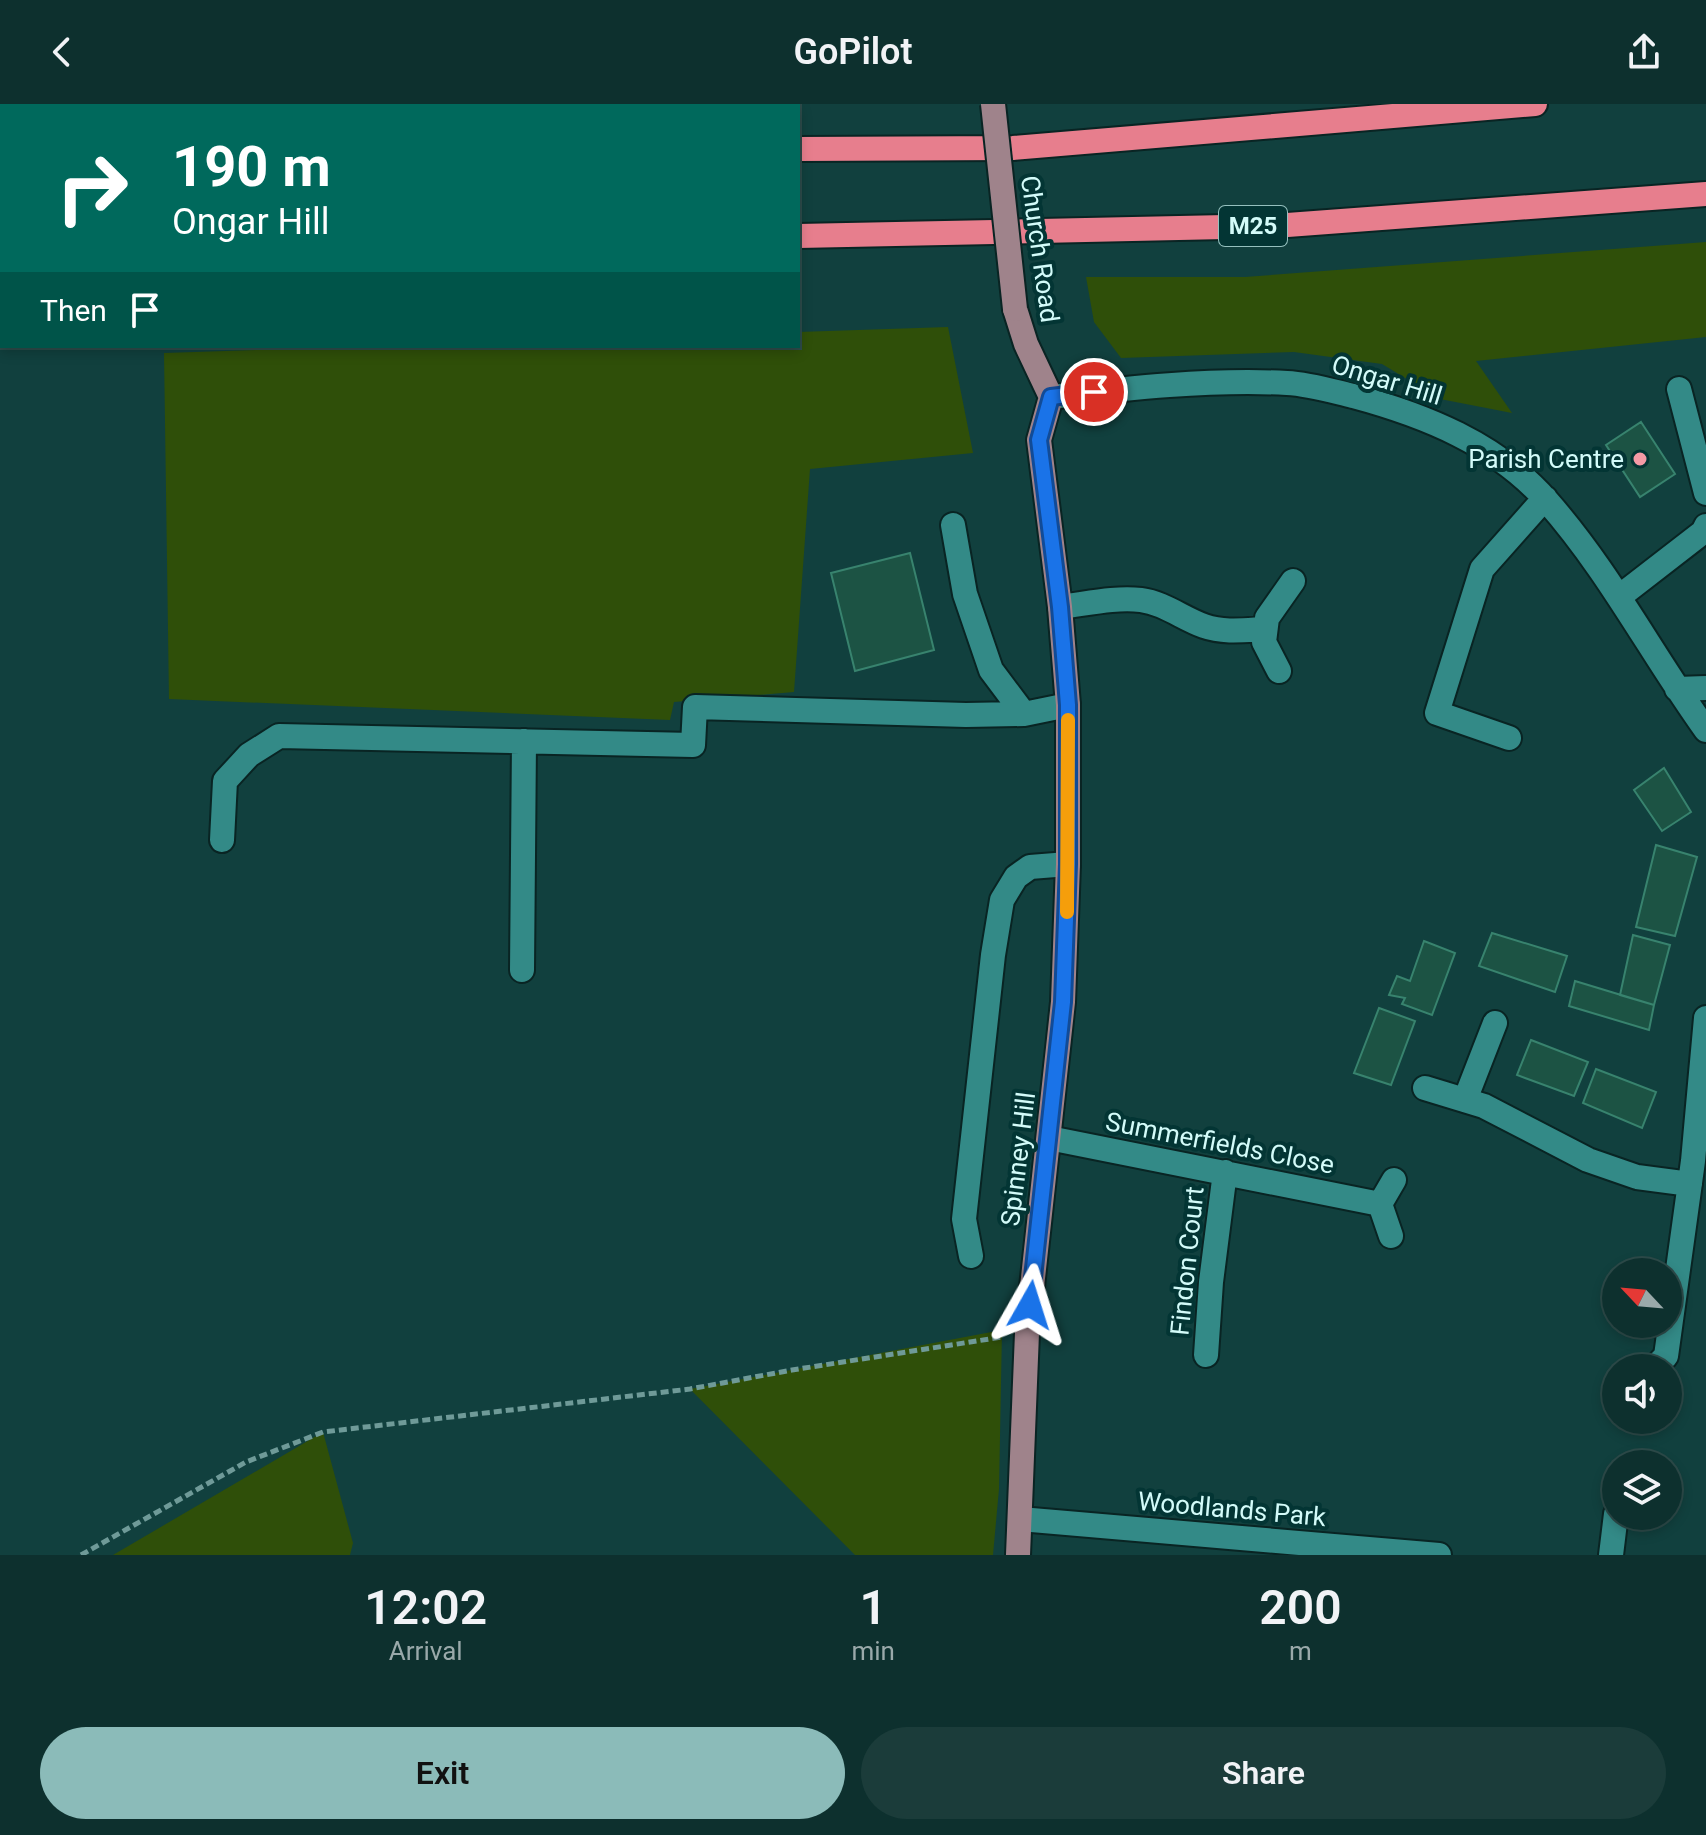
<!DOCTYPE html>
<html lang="en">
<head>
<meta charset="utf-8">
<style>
  body { margin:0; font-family:Roboto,sans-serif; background:#1b3c3a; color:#f1f3f6; height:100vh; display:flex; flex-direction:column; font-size:30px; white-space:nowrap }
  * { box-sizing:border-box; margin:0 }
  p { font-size:26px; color:#9aa9aa }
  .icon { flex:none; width:44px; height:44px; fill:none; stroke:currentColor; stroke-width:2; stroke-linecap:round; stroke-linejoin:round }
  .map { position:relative; height:1451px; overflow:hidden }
  .sheet { display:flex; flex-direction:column; background:#0d302e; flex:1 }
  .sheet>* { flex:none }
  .hud { position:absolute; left:0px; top:0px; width:800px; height:244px; box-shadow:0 4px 12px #0003,0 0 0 2px #2d4b4a; background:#00695c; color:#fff; overflow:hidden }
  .needle { width:52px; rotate:296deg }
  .fabs { position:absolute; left:1602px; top:1154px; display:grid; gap:16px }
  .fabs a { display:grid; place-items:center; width:80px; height:80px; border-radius:50%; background:#0d302e; box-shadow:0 4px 12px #0003,0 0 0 2px #2d4b4a; font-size:40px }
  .pin { position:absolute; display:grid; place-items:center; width:68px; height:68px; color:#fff; margin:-34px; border:4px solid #fff; border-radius:50%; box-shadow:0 2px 8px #0007 }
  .me { position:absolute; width:88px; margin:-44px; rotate:6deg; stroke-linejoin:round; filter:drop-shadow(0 0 6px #0008) }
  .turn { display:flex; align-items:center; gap:28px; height:168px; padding:0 40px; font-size:36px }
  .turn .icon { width:104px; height:104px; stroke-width:2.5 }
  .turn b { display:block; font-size:56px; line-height:68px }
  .then { display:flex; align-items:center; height:76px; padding:0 40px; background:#0003; gap:16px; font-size:30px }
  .eta { display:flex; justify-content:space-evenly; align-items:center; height:136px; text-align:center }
  .eta b { font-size:48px; font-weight:600; line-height:56px }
  .button { display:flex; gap:16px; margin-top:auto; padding:16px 40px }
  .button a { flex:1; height:92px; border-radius:48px; background:#8bbbb9; color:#111; font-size:32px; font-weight:600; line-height:92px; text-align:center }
  .button a+a { background:#1b3c3a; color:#f1f3f6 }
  header { display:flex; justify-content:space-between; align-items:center; height:104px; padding:0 40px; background:#0d302e; font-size:36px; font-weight:600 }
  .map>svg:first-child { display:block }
</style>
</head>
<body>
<header><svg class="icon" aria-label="back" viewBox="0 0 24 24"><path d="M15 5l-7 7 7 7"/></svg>GoPilot<svg class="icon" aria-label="share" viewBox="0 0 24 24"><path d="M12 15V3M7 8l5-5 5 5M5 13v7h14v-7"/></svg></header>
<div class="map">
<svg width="1706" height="1451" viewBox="0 0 1706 1451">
  <rect width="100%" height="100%" fill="#11403e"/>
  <path fill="#2f4f09" d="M 1706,138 L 1706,233 L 1476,257 L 1512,309 L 1440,295 L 1382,260 L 1294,248 L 1121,254 L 1094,218 L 1086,173 L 1245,173 Z
    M 948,223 L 973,349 L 810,365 L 794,588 L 674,598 L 670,616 L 169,595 L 164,249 L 374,242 L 798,242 L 798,228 Z
    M 1002,1226 L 999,1385 L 993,1451 L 855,1451 L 690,1285 Z
    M 323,1328 L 353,1439 L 350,1451 L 113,1451 Z"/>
  <path fill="#1c5344" stroke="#38836e" stroke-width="2" d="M 1641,318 L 1675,370 L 1640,393 L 1606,341 Z
    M 910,449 L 934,546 L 855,567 L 831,469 Z
    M 1664,664 L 1691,708 L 1662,727 L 1634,686 Z
    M 1656,741 L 1697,753 L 1675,832 L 1636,823 Z
    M 1492,829 L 1567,852 L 1555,888 L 1479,862 Z
    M 1633,831 L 1670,841 L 1654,901 L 1620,891 Z
    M 1424,837 L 1455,849 L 1432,911 L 1402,900 L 1405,894 L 1389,891 L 1397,872 L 1410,877 Z
    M 1575,877 L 1654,901 L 1649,926 L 1569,902 Z
    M 1379,904 L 1415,917 L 1391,981 L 1354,969 Z
    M 1531,936 L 1588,958 L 1574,992 L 1517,971 Z
    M 1596,965 L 1656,988 L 1642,1024 L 1583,999 Z"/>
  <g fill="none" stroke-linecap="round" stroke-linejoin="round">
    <g stroke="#092423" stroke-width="28">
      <path id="minor" d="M 1679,285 L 1706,389
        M 1051,293 C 1129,284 1209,275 1287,279 C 1309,280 1332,287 1353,292 C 1424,311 1497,340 1547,397 C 1609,467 1652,551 1706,626
        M 953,421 L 965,490 L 991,566 L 1024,610
        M 1619,493 L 1703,428 L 1706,422
        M 1060,503 C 1086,500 1114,493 1141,496 C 1164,499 1182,514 1204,522 C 1224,529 1245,526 1265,525
        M 1279,567 L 1264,538 L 1267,514 L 1293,477
        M 1677,585 L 1706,584
        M 1509,634 L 1437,609 L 1482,465 L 1545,394
        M 222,736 L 225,677 L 249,651 L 279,632 L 693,641 L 695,603 L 966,611 L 1024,610 L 1068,601
        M 522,866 L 524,637
        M 1425,984 L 1484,1002 L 1588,1056 L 1637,1073 L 1690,1080
        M 1465,996 L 1495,919
        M 1049,1034 L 1380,1100
        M 1391,1132 L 1380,1100 L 1394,1076
        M 971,1152 L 964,1115 L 993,851 L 1002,796 L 1016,773 L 1030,763 L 1068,760
        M 1206,1251 L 1211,1178 L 1225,1068
        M 1654,1264 L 1666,1252 L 1693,1057 L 1706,914
        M 1020,1415 L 1439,1451
        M 1611,1451 L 1616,1410"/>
    </g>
    <g stroke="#092423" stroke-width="28">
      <path id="major" d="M 1015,205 L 1026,240 L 1051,293 L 1039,336 L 1060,503 L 1068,601 L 1068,760 L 1063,898 L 1027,1229 L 1018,1451"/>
    </g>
    <g stroke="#092423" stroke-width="28">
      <path id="highway" d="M 0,34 L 2,34
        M 798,45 L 1013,44 L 1535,0
        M 0,123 L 2,123
        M 798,132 L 1274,122 L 1706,90"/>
    </g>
    <path stroke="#6f9a98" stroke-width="5" stroke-dasharray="8 4" stroke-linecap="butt" d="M 81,1451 L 246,1358 L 323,1328 L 690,1285 L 792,1266 L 1002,1233"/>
    <use href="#minor" stroke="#338a87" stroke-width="24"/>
    <use href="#major" stroke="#9f838b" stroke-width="24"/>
    <use href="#highway" stroke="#e77e8d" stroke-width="24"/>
    <g stroke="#092423" stroke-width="28" stroke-linecap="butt">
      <path id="major-bridge" d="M 993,0 L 1015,205"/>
    </g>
    <use href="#major-bridge" stroke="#9f838b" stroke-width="24"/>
  </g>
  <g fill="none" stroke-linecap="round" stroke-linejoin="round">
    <g stroke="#114b97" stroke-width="20">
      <path id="route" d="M 1030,1201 L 1063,898 L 1068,760 L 1068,601 L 1060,503 L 1039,336 L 1051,293 L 1094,288"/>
    </g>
    <use href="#route" stroke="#1a73e8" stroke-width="14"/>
    <path stroke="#f59e0b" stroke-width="14" d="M 1067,808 L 1068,616"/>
  </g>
  <circle fill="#f49aa5" stroke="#033534" stroke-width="3" cx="1640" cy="355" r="8"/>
  <g text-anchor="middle" stroke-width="8" stroke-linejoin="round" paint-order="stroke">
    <rect fill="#033534" stroke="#95c0be" stroke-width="2" x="1219" y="102" width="68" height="40" rx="6"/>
    <g font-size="24" font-weight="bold" fill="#d3fbf9">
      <text x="1253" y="130">M25</text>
    </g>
    <g font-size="26" fill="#d3fbf9" stroke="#033534">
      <text transform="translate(1040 145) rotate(82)" y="9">Church Road</text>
      <text transform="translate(1387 276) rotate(17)" y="9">Ongar Hill</text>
      <text transform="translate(1220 1039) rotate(11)" y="9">Summerfields Close</text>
      <text transform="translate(1018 1055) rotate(-83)" y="9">Spinney Hill</text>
      <text transform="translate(1187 1157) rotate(-84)" y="9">Findon Court</text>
      <text transform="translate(1232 1405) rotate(5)" y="9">Woodlands Park</text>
    </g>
    <g font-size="26" fill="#d3fbf9" stroke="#033534" text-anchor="end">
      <text x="1624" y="364">Parish Centre</text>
    </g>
  </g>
</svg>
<div class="fabs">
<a><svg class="needle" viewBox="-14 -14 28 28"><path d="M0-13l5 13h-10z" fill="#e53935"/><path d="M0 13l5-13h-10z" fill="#9aa9aa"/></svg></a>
<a><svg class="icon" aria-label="sound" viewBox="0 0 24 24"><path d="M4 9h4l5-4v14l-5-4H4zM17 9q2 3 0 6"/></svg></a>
<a><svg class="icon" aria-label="layers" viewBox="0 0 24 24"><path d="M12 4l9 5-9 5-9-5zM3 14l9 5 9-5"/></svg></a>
</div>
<div class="pin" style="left:1094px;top:288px;background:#d93025"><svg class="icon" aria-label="arrive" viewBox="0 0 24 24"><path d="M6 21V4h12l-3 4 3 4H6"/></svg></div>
<svg class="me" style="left:1030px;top:1201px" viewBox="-20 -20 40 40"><path d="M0-17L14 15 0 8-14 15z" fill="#1a73e8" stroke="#fff" stroke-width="4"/></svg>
<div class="hud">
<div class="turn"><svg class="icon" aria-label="right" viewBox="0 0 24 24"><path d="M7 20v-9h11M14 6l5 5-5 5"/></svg><div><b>190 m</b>Ongar Hill</div></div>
<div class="then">Then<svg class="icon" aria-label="arrive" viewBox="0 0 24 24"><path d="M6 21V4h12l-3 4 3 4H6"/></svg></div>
</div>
</div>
<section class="sheet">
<div class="eta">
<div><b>12:02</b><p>Arrival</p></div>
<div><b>1</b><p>min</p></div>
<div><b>200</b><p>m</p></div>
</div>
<div class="button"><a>Exit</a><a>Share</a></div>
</section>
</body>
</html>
